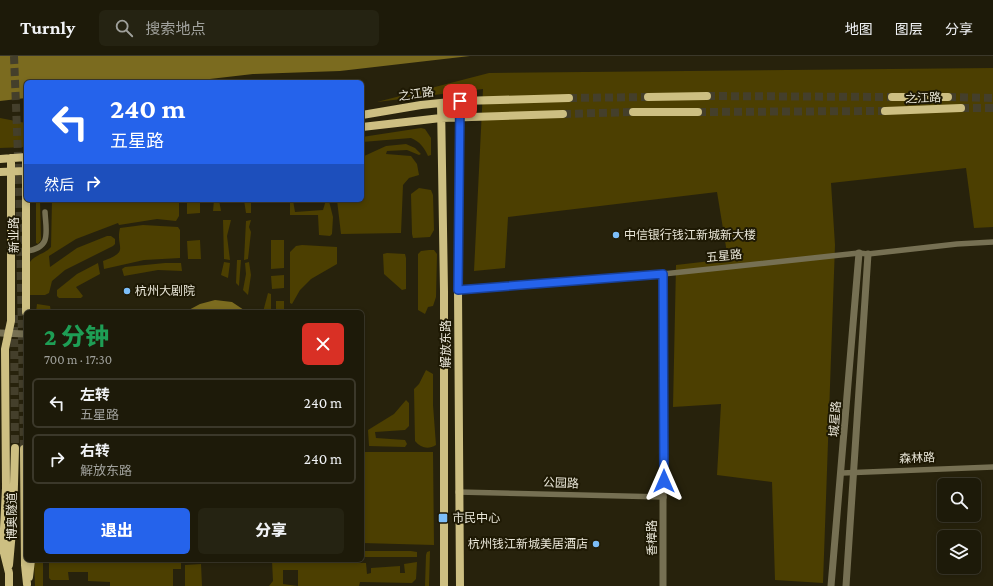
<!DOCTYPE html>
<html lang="zh">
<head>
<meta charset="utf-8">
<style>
  body { margin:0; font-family:"Crimson Pro","Noto Sans SC",serif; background:#252312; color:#f1f3f6; height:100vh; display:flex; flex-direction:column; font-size:15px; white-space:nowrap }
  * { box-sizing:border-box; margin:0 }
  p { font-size:13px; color:#a0a19c }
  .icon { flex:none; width:22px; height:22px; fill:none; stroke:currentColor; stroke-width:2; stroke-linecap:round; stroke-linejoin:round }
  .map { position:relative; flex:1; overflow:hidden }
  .panel { position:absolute; left:24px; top:254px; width:340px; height:252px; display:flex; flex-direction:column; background:#1d1a09; border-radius:6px; box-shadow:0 2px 6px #0003,0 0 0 1px #3b382a }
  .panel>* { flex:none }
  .top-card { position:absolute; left:24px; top:24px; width:340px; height:122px; border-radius:6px; box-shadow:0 2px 6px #0003,0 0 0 1px #3b382a; background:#2563eb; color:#fff; overflow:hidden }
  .controls { position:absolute; left:937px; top:422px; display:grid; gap:8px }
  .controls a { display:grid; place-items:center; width:44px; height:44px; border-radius:6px; background:#1d1a09; box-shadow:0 2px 6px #0003,0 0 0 1px #3b382a; font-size:20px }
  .pin { position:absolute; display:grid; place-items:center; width:34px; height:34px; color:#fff; margin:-17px; border-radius:8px; box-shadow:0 2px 6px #0006 }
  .me { position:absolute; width:44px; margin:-22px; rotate:0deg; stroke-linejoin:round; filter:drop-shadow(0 0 3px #0008) }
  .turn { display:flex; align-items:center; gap:14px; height:84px; padding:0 20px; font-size:18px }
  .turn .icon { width:52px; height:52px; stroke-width:2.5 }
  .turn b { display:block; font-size:28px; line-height:34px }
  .then { display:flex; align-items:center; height:38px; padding:0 20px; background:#0003; gap:8px; font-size:15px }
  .round { display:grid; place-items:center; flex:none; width:42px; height:42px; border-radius:6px; background:#252312 }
  .headline { display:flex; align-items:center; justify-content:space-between; height:68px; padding:0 20px }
  h1 { font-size:24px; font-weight:800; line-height:30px; color:#1e9e55 }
  .action { display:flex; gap:8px; margin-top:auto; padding:8px 20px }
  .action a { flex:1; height:46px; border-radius:6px; background:#2563eb; color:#fff; font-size:16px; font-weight:800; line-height:46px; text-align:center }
  .action a+a { background:#252312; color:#f1f3f6 }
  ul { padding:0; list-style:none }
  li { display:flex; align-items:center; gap:12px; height:50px; margin:0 8px 6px; padding:0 12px; border:2px solid #3b382a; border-radius:6px }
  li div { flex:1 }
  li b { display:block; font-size:15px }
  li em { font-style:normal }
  header { display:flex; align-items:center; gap:24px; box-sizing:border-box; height:56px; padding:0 20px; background:#1d1a09; border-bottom:1px solid #3b382a }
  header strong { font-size:19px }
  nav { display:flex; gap:22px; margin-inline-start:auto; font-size:14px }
  .search { width:280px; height:36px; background:#252312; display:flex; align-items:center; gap:10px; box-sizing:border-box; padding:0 14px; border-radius:6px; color:#a0a19c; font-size:15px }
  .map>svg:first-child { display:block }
</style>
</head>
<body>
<header>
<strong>Turnly</strong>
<div class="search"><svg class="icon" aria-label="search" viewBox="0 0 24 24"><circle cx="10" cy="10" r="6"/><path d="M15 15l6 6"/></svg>搜索地点</div>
<nav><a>地图</a><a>图层</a><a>分享</a></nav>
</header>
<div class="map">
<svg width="993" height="530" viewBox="0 0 993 530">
  <rect width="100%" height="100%" fill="#27220c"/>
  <path fill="#4c3f01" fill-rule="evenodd" d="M 993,12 L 993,171 L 974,172 L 966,112 L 831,127 L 835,189 L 823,527 L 775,524 L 772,426 L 717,419 L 721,348 L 673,351 L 676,209 L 728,203 L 717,136 L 508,161 L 505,212 L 474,215 L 483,33 L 377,46 L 489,17 Z
    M 0,62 L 26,67 L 26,91 L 0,92 Z
    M 421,72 L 425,73 L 431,82 L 431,99 L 428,100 C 424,91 420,86 411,82 L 362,86 L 362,81 Z
    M 406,88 L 415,92 L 421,98 L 419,99 L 407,94 L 387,95 L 386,98 L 411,100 L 417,108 L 419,119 L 409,122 L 403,129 L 401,177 L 341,178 L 337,144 L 362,144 L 362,101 L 386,90 Z
    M 419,132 L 431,134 L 433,139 L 434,174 L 430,181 L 413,182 L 412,178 L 411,138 Z
    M 36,144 L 40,144 L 41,184 L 38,188 L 36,187 Z
    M 52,144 L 179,144 L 179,160 L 176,165 L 157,163 L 119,169 L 118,167 L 76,183 L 49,200 L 50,211 L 77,192 L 107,180 L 111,180 L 115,183 L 115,188 L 113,190 L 65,214 L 52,225 L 49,237 L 45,239 L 30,239 L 28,237 L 30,206 C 34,199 45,198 51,191 Z
    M 187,144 L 200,144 L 200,157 L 187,158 Z
    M 214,144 L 219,144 L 221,155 L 213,155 Z
    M 244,144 L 251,144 L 251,157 L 246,157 Z
    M 293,144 L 295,156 L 323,154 L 326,144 L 329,145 L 333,161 L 332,178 L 330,180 L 319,179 L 318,159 L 290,159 L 290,145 Z
    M 223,164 L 231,164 L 227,180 L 230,204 L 224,203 Z
    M 251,164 L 249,171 L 251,176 L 248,203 L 244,204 L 246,165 Z
    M 143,169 L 178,171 L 180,174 L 180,202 L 144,204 L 104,213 L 103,205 C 131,195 115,192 120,172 Z
    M 200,184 L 201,203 L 188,203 L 187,185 Z
    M 271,184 L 284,184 L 284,212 L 271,213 Z
    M 302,189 L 337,191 L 337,208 L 311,223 L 300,234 L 292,248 L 290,247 L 290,196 L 296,190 Z
    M 429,194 L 434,194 L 437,198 L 436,241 L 433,250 L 428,251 L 425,258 L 418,254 L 418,198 L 421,195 Z
    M 387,197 L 405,198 L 406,202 L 406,233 L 402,234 L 384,218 L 383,198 Z
    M 237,204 L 241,204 L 239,230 L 236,227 Z
    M 224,206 L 230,207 L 228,222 L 221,219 Z
    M 249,206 L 251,219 L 248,239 L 243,234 L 246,218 L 245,207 Z
    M 98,207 L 100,218 L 76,231 L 83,240 L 81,242 L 59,242 L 57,240 L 57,234 L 77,218 Z
    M 165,207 L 181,207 L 182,215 L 158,214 L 124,220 L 122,213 L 125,211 Z
    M 284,219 L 284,232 L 272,233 L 271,220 Z
    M 268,237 L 271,238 L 271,256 L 263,256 Z
    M 276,245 L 284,245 L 284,256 L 276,256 Z
    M 37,248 L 50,250 L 51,256 L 36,256 Z
    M 426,314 L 433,318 L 433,349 L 436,389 C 428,394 421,392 415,385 L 414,333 L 419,328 Z
    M 406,344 L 409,347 L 409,370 L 405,374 L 375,376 L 376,382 L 405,384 L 407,388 L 405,391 L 369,390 L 368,374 L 394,358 Z
    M 362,396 L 433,396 L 434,489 L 362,487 Z
    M 362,495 L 411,495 L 417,496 L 417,501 L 362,501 Z
    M 430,495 L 429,530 L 425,530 L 426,499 L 427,496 Z
    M 34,504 L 43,504 L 43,530 L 46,530 L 35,530 Z
    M 49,504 L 181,504 L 181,513 L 173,513 L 173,530 L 110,530 L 110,526 L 88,525 L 88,516 L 68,516 L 69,524 L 51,524 L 49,522 Z
    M 272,505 L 366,507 L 367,518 L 371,517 L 371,512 L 400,510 L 400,517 L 405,517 L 404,508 L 417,506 L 416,523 L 412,527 L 360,526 L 359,530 L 269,530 L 273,525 ZM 283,514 L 298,514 L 298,530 L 283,528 Z
    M 201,508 L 202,530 L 185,530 L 185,509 Z"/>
  <path fill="#7b6b1f" d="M 0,0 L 470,0 L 340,15 L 253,18 L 184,26 L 26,26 L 26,42 L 0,45 Z
    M 215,244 L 232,246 L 247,256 L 185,256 L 200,248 Z"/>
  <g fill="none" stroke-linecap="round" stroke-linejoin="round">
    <path stroke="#443f2b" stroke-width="8" stroke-dasharray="8 4" stroke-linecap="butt" d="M 14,0 L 19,124 L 24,393
      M 707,40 L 892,41
      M 948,41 L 993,42
      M 569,42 L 648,41
      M 961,52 L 993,52
      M 698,56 L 885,55
      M 563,58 L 633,56
      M 14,259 L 15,392"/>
    <path stroke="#767053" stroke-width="5.5" d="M 26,195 C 52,192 46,176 45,156
      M 458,234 L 663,218 L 859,197 L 868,198 L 957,188 L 993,186
      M 842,417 L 993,411
      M 458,436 L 664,441"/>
    <path stroke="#767053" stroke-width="7" d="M 663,218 L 663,530
      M 0,277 L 26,278
      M 831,530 L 859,197
      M 846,530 L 868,198"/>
    <path stroke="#cdbf82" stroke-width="8" d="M 648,41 L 707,40
      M 892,41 L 948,41
      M 441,47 L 444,235 L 444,530
      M 885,55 L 961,52
      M 633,56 L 698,56
      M 362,59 L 421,49 L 460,45 L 569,42
      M 362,71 L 441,62 L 563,58
      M 26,101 L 26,256
      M 0,103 L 26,101
      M 0,116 L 26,115
      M 24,393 L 25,509 L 27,528
      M 9,509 L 13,464 L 15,392
      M 29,521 L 31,504
      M 9,530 L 9,517 L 3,493 L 6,432 L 5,293 L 11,265 L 11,102
      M 460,530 L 458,234 L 460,45"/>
  </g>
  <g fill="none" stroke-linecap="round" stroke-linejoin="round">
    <g stroke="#184099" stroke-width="10">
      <path id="route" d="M 460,45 L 458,234 L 663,218 L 664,425"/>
    </g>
    <use href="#route" stroke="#2563eb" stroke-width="7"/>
  </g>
  <g fill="#7cbef9" stroke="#1e1904" stroke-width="1.5">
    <circle cx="616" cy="179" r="4"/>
    <circle cx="127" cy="235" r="4"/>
    <rect x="438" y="457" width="10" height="10" rx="2"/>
    <circle cx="596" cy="488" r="4"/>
  </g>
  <g text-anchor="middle" stroke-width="4" stroke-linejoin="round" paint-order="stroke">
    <g font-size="12" fill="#e9e6d8" stroke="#1e1904">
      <text transform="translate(416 38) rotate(-8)" y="4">之江路</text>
      <text transform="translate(923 42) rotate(-2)" y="4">之江路</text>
      <text transform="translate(14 179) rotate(-90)" y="4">新业路</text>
      <text transform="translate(724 200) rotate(-6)" y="4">五星路</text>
      <text transform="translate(446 288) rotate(-90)" y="4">解放东路</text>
      <text transform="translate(835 363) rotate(-86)" y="4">城星路</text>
      <text transform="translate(917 402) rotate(-2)" y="4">森林路</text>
      <text transform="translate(561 427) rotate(2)" y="4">公园路</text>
      <text transform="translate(12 460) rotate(-90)" y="4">博奥隧道</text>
      <text transform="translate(652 482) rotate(-90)" y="4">香樟路</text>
    </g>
    <g font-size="12" fill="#e9e6d8" stroke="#1e1904" text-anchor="start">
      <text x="624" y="183">中信银行钱江新城新大楼</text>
      <text x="135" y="239">杭州大剧院</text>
      <text x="452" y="466">市民中心</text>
      <text x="588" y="492" text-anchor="end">杭州钱江新城美居酒店</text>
    </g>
  </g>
</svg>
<div class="controls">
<a><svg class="icon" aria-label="search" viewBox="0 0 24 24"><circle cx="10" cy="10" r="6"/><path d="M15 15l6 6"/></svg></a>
<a><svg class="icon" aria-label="layers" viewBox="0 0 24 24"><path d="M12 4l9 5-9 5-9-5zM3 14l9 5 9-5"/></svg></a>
</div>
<div class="pin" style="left:460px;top:45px;background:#d93025"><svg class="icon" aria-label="arrive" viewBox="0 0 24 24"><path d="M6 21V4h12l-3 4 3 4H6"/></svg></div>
<svg class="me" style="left:664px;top:425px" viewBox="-20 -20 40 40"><path d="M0-17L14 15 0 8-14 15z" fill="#2563eb" stroke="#fff" stroke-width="4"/></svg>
<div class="top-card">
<div class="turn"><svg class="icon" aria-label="left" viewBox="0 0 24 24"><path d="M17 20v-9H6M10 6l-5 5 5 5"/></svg><div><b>240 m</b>五星路</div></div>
<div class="then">然后<svg class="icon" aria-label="right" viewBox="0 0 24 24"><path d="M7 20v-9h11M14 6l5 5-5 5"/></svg></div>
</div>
<section class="panel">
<div class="headline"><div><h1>2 分钟</h1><p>700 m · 17:30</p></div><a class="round" style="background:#d93025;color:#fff"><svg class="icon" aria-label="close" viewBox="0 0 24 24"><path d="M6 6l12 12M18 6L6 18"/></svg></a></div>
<ul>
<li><svg class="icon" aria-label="left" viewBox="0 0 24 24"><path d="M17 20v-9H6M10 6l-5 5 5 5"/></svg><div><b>左转</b><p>五星路</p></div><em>240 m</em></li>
<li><svg class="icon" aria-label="right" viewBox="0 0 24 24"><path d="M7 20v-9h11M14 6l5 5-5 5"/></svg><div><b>右转</b><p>解放东路</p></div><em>240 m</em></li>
</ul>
<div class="action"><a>退出</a><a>分享</a></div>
</section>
</div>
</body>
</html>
